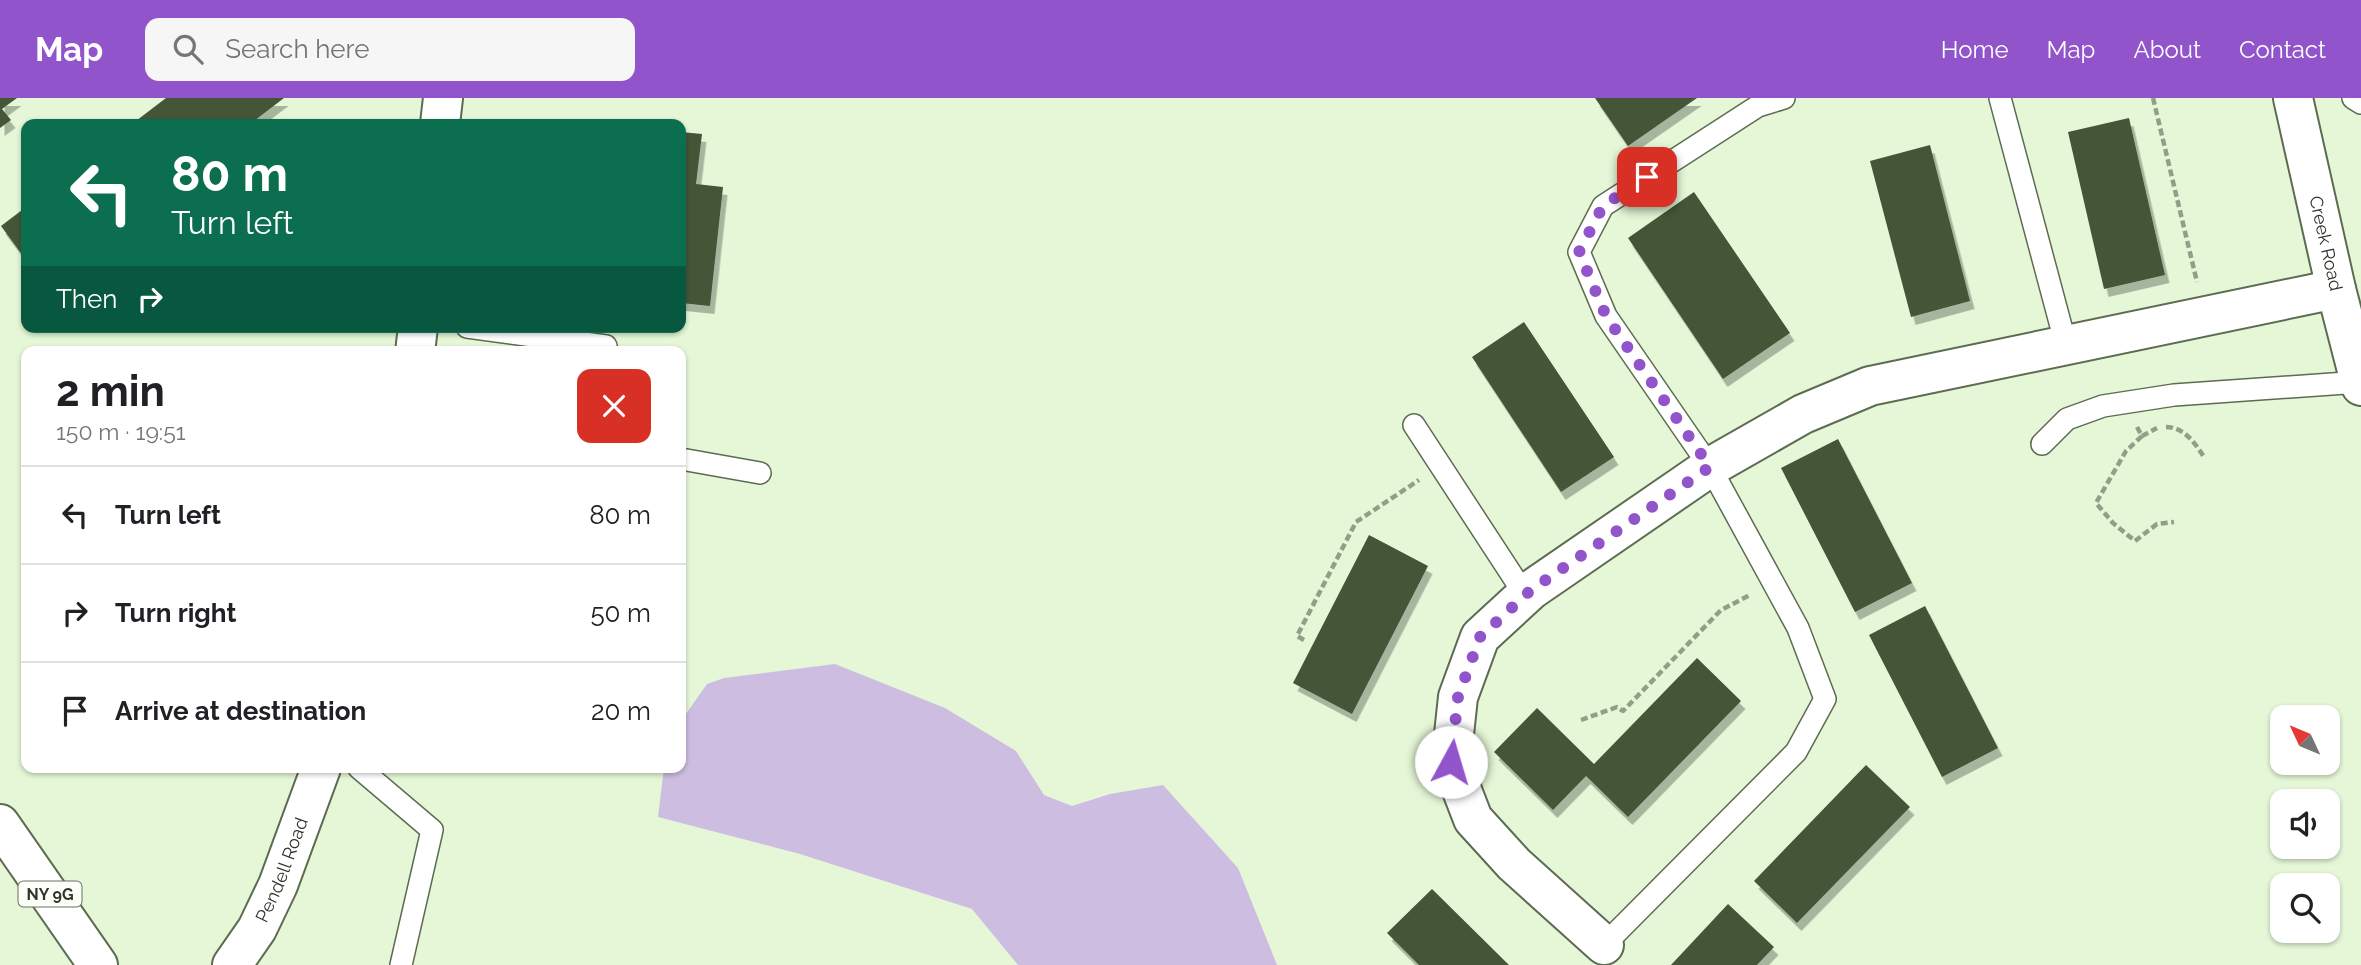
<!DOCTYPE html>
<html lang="en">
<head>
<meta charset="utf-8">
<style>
  body { margin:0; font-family:Raleway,sans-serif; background:#f6f6f6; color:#202124; height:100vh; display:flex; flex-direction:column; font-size:26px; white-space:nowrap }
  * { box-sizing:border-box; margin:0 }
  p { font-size:23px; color:#757577 }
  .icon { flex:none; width:38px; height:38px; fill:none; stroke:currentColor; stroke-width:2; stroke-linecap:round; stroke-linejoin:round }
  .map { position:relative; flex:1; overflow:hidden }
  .drawer { position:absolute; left:21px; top:248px; width:665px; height:427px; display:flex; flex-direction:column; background:#fff; border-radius:14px; box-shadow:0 2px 5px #0004 }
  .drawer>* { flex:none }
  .top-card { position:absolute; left:21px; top:21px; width:665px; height:214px; border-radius:14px; box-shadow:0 2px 5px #0004; background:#0b6e4f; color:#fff; overflow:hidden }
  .needle { width:46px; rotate:314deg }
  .fabs { position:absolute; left:2270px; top:607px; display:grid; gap:14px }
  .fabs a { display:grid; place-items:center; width:70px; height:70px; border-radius:14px; background:#fff; box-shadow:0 2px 5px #0004; font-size:35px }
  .pin { position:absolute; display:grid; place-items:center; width:60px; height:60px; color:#fff; margin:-30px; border-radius:14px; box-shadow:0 4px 10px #0006 }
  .me { position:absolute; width:77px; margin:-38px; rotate:6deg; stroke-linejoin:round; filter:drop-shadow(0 0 5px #0008) }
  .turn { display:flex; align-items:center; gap:24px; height:147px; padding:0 35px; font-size:32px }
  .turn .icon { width:91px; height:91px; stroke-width:2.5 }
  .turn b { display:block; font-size:49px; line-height:60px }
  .then { display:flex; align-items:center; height:66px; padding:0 35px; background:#0003; gap:14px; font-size:26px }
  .round { display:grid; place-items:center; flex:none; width:74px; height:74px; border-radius:14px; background:#f6f6f6 }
  .overview { display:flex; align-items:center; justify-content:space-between; height:119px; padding:0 35px }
  h1 { font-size:42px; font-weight:700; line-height:52px }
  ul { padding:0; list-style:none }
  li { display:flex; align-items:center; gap:21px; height:98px; padding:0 35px; border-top:2px solid #e0e0e0 }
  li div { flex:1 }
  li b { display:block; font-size:26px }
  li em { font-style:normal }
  header { display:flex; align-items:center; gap:42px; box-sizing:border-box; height:98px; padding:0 35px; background:#9154ca; color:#fff }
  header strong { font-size:33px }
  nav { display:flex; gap:38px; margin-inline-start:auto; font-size:24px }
  .search { width:490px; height:63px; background:#f6f6f6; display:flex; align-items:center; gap:18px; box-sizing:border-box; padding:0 24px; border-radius:14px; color:#757577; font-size:26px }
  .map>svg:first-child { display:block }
</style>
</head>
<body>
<header>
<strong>Map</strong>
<div class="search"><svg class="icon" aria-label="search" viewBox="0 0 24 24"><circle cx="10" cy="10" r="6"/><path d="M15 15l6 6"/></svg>Search here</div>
<nav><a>Home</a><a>Map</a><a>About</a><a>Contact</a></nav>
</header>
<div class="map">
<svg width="2361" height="867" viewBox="0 0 2361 867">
  <defs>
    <filter id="shadow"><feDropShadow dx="4.5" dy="8" stdDeviation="0" flood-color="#0004"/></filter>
  </defs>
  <rect width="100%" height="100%" fill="#e5f7d7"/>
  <path fill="#cdbde1" d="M 835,566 L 945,610 L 1016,653 L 1044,697 L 1072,708 L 1110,696 L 1163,687 L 1238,770 L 1277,867 L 1018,867 L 972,811 L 800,756 L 658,719 L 664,670 L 681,670 L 681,623 L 707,586 L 724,580 Z"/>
  <path fill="#445537" filter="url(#shadow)" d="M 0,0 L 17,0 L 2,11 L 11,22 L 0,30 Z
    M 166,0 L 284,0 L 250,26 L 132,26 Z
    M 1595,0 L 1697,0 L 1628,48 Z
    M 2129,20 L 2165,177 L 2104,191 L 2068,34 Z
    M 681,34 L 702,36 L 696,86 L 723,89 L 710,208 L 681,205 Z
    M 1930,47 L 1970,203 L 1911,219 L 1870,63 Z
    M 1694,94 L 1790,235 L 1723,281 L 1628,140 Z
    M 26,109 L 26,162 L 1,128 Z
    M 1524,224 L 1614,359 L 1561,394 L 1472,259 Z
    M 1838,341 L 1912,485 L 1855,514 L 1781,370 Z
    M 1369,437 L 1428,468 L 1352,616 L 1293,585 Z
    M 1925,508 L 1998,650 L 1942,679 L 1869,537 Z
    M 1697,560 L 1741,603 L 1628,719 L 1586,678 L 1553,712 L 1494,654 L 1537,610 L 1594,666 Z
    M 1866,667 L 1910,709 L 1797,825 L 1754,783 Z
    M 1432,791 L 1509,867 L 1419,867 L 1387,835 Z
    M 1728,806 L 1774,849 L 1757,867 L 1671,867 Z"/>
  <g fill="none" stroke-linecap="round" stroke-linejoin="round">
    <g stroke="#5d6c51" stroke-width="24">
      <path id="service" d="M 2000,0 L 2066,247
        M 2353,0 L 2361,5
        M 467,229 L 606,248 L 605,254
        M 1414,327 L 1525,497
        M 2042,346 L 2067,321 L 2103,308 L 2174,297 L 2360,284
        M 681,361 L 760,375
        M 359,670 L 432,732 L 401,867
        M 1604,847 L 1796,654 L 1825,601 L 1798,530 L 1710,369 L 1606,218 L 1579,154 L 1603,108 L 1758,8 L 1784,0"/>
    </g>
    <g stroke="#5d6c51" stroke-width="42">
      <g id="minor">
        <path d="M 440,26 L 443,0"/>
        <path d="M 415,254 L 418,229"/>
        <path d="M 1604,847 L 1514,766 L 1473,721 L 1451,664 L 1458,599 L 1480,539 L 1531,492 L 1710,369 L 1803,316 L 1870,288 L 2336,191"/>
        <path id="s1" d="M 232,867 L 257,831 L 278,787 L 321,670"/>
      </g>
    </g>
    <g stroke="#5d6c51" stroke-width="42">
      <g id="tertiary">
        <path id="s2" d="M 2293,0 L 2336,191 L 2361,288"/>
      </g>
    </g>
    <g stroke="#5d6c51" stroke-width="42">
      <path id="primary" d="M 0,726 L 98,867"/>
    </g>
    <path stroke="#929f88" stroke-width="4.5" stroke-dasharray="7 3.5" stroke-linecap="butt" d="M 2153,0 L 2197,184
      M 2137,329 L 2142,338 L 2126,353 L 2096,405 L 2113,425 L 2135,443 L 2157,426 L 2174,424
      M 2166,329 C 2184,329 2195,345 2204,359
      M 2142,338 L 2157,330
      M 1304,542 L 1297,538 L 1356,424 L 1419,382
      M 1581,622 L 1617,609 L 1623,613 L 1721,512 L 1750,497"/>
    <use href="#service" stroke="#fff" stroke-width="21"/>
    <use href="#minor" stroke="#fff" stroke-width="38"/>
    <use href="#tertiary" stroke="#fff" stroke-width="38"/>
    <use href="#primary" stroke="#fff" stroke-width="38"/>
  </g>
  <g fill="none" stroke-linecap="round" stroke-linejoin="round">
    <path stroke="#9154ca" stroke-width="12" stroke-dasharray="0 21.6" d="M 1451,664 L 1458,599 L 1480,539 L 1531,492 L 1710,369 L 1606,218 L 1579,154 L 1603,108 L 1647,79"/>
  </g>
  <g text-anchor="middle" stroke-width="7" stroke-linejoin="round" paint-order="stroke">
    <rect fill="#fbfff8" stroke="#6b7166" stroke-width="2" x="18.5" y="783.5" width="63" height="25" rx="5"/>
    <g font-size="16" font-weight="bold" fill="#2d3428">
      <text x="50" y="802">NY 9G</text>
    </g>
    <g font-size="18" fill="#2d3428" stroke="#fbfff8">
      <text dy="6" stroke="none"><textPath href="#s2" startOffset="149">Creek Road</textPath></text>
      <text dy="6" stroke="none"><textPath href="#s1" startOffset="108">Pendell Road</textPath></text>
    </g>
  </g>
</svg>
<div class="fabs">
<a><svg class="needle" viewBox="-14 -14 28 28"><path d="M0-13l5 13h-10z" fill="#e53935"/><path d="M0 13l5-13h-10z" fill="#757577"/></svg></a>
<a><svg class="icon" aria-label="sound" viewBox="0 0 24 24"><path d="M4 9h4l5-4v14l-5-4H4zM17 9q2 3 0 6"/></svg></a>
<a><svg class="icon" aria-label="search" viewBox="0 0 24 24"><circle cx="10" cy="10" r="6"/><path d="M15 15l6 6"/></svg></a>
</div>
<div class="pin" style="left:1647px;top:79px;background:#d93025"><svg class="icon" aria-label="arrive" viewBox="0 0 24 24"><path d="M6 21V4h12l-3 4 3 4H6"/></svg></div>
<svg class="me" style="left:1451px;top:664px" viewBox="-20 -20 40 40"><circle r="19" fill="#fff"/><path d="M0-13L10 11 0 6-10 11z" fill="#9154ca"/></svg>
<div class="top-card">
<div class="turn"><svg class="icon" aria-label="left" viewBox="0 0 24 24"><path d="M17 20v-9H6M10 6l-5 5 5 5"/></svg><div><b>80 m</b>Turn left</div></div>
<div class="then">Then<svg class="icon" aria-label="right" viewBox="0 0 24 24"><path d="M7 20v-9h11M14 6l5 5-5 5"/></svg></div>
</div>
<section class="drawer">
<div class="overview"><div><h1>2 min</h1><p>150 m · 19:51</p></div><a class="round" style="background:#d93025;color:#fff"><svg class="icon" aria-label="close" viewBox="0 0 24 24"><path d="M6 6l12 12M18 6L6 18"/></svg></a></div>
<ul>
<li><svg class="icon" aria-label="left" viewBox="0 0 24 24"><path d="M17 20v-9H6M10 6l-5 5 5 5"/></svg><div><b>Turn left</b></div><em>80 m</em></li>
<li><svg class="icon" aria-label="right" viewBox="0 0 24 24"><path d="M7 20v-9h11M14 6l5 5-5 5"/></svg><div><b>Turn right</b></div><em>50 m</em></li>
<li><svg class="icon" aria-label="arrive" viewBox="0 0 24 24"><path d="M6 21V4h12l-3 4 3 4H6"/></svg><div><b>Arrive at destination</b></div><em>20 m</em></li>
</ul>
</section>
</div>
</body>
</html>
